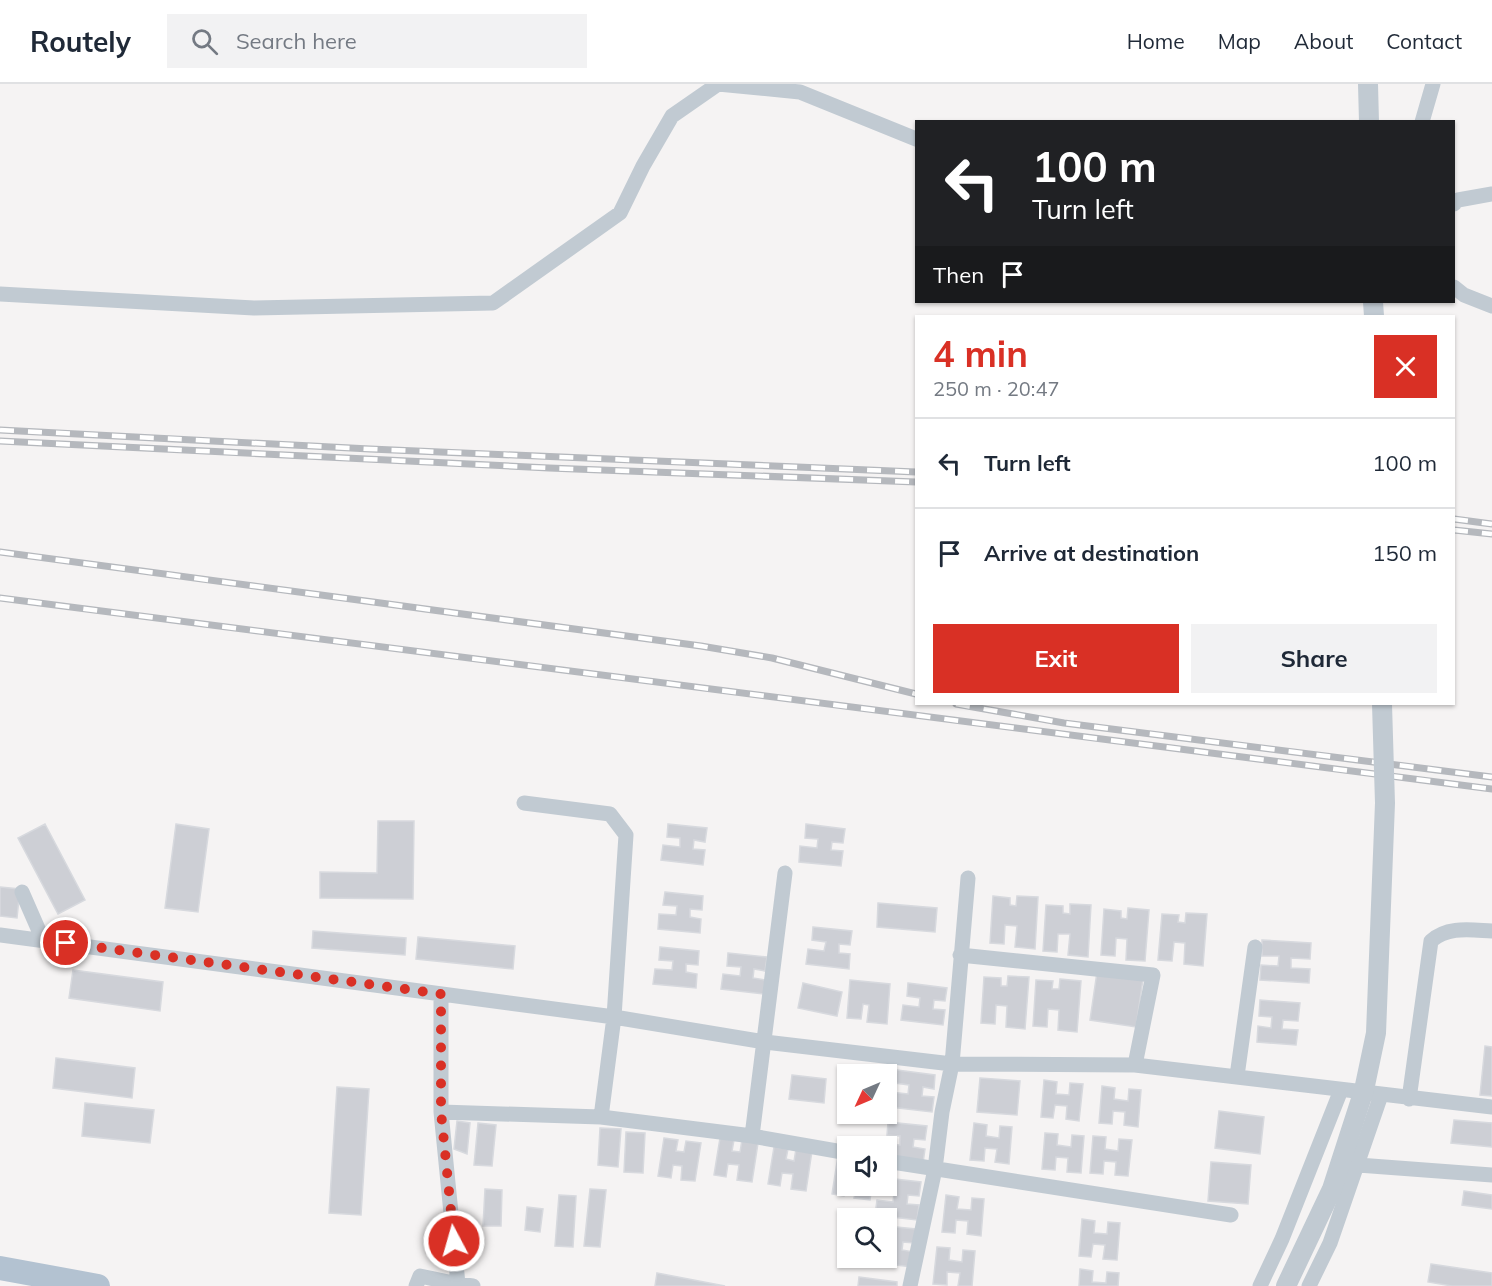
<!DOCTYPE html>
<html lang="en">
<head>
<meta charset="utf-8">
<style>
  body { margin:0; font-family:Mulish,sans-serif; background:#f2f2f3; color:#1f2937; height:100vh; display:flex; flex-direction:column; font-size:22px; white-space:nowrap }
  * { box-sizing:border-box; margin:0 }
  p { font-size:20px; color:#747a83 }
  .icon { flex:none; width:33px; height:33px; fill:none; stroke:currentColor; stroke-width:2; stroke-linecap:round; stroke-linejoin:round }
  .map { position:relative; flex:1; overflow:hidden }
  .side { position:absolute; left:915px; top:231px; width:540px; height:390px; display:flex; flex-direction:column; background:#fff; border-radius:0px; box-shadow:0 2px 4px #0004 }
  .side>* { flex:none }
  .banner { position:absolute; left:915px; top:36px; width:540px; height:183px; border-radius:0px; box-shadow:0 2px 4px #0004; background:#202124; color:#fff; overflow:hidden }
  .needle { width:39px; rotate:226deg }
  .fabs { position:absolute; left:837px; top:980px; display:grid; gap:12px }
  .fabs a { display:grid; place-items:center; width:60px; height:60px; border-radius:0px; background:#fff; box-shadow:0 2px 4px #0004; font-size:30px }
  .pin { position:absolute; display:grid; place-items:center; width:51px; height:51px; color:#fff; margin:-26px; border:3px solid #fff; border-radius:50%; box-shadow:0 2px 6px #0007 }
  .me { position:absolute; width:66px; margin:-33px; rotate:354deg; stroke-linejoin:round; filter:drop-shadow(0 0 4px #0008) }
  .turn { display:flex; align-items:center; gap:21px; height:126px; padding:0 18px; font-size:27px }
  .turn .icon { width:78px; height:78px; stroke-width:2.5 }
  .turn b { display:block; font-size:42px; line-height:51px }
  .then { display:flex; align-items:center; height:57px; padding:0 18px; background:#0003; gap:12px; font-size:22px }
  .round { display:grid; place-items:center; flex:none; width:63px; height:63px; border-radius:0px; background:#f2f2f3 }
  .summary { display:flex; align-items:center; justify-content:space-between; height:102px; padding:0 18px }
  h1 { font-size:36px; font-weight:700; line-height:45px; color:#d93025 }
  .primary-button { display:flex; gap:12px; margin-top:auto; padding:12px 18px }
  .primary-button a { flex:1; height:69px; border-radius:0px; background:#d93025; color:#fff; font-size:24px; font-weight:700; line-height:69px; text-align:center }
  .primary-button a+a { background:#f2f2f3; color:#1f2937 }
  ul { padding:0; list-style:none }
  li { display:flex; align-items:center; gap:18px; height:90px; padding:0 18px; border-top:2px solid #e0e1e3 }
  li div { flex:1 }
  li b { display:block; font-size:22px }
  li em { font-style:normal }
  header { display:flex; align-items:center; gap:36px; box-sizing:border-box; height:84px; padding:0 30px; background:#fff; border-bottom:2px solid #e0e1e3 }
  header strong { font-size:28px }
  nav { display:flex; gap:33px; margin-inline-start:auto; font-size:21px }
  .search { width:420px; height:54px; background:#f2f2f3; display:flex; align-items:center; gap:15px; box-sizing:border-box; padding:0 21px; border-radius:0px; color:#747a83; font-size:22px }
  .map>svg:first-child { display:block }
</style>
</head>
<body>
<header>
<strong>Routely</strong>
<div class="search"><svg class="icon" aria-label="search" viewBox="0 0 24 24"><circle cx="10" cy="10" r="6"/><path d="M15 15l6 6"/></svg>Search here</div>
<nav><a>Home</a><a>Map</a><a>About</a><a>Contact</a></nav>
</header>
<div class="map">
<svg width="1492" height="1202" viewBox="0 0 1492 1202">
  <rect width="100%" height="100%" fill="#f5f3f3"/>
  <path fill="#cdcfd5" stroke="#d7d9de" stroke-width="1.5" d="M 378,737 L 414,737 L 413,815 L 320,814 L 320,788 L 377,789 Z
    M 45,740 L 85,816 L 58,830 L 18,754 Z
    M 176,740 L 209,745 L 198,828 L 165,824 Z
    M 668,740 L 707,744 L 705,758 L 694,756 L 693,765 L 705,766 L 703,781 L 661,776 L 663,761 L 680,763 L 680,754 L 667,753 Z
    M 806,740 L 845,745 L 843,759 L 832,758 L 831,766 L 843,767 L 841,782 L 799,778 L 800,762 L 817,764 L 818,755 L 805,754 Z
    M 0,803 L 20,805 L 17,834 L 0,832 Z
    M 665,808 L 703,812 L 702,826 L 690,825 L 690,833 L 701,835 L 700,849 L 658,845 L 659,830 L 676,831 L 677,822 L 663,821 Z
    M 993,812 L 1010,814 L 1010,821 L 1016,822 L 1017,812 L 1038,813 L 1035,865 L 1015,863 L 1017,842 L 1005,841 L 1004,860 L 990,859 Z
    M 878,819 L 937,824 L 935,848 L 877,843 Z
    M 1070,820 L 1091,821 L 1088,873 L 1068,871 L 1070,850 L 1058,850 L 1057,868 L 1043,867 L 1046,821 L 1063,822 L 1063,829 L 1070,830 Z
    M 1128,824 L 1149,826 L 1145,877 L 1126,876 L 1127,855 L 1116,854 L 1115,872 L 1101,871 L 1104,825 L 1121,827 L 1121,834 L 1127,835 Z
    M 1186,829 L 1207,830 L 1203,882 L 1184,880 L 1185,859 L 1174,858 L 1172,877 L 1158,876 L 1162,830 L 1179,831 L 1178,838 L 1185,839 Z
    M 813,843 L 852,847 L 850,861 L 839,860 L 839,869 L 850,870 L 849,885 L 806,880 L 808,865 L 824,867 L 826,858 L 812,856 Z
    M 313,847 L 406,854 L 405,871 L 312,864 Z
    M 418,853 L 515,862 L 513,885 L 416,875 Z
    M 1262,856 L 1311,859 L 1310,875 L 1291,874 L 1291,884 L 1310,885 L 1309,899 L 1260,896 L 1261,881 L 1278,882 L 1279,872 L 1262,872 Z
    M 660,863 L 699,867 L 698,881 L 686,880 L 686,888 L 697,890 L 696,904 L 653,900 L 655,885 L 672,886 L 673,877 L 659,876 Z
    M 728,869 L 767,873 L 765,887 L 754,885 L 753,894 L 765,896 L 764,910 L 721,905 L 723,890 L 740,892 L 741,883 L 727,882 Z
    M 73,886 L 163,898 L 160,927 L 69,914 Z
    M 1097,888 L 1143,895 L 1136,943 L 1090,936 Z
    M 1008,892 L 1029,893 L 1025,945 L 1006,943 L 1007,922 L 996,921 L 995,940 L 981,939 L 984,893 L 1001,894 L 1001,902 L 1007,902 Z
    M 1060,895 L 1081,897 L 1077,948 L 1058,946 L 1059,926 L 1048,925 L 1047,943 L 1033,942 L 1036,896 L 1053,897 L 1052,905 L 1059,905 Z
    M 850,896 L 890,900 L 887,940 L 867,938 L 869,921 L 863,920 L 861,935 L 847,934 Z
    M 803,899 L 842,908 L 837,932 L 798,924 Z
    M 908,899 L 947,904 L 945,917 L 934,916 L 933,925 L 945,926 L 943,941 L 901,936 L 903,921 L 919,923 L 920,914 L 907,912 Z
    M 1260,916 L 1300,919 L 1298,937 L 1283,936 L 1282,945 L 1298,946 L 1296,961 L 1257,958 L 1258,942 L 1271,944 L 1272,933 L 1259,932 Z
    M 1485,962 L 1492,963 L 1492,1012 L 1480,1011 Z
    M 56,974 L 135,984 L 132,1014 L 53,1004 Z
    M 897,986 L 935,991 L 934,1005 L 923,1003 L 922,1012 L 934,1013 L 932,1028 L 890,1023 L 891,1008 L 908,1010 L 909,1001 L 895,999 Z
    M 792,991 L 826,995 L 824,1019 L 789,1015 Z
    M 980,994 L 1020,997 L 1017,1031 L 977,1028 Z
    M 1044,996 L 1057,998 L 1056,1010 L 1069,1011 L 1070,999 L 1083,1000 L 1079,1037 L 1066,1035 L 1067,1022 L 1055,1021 L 1053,1034 L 1041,1033 Z
    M 1102,1002 L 1115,1004 L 1114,1015 L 1128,1017 L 1129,1005 L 1141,1006 L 1138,1043 L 1124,1041 L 1125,1028 L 1113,1027 L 1112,1040 L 1099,1039 Z
    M 337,1003 L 369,1005 L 361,1131 L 329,1129 Z
    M 85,1019 L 154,1026 L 150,1059 L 82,1052 Z
    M 1219,1027 L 1264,1033 L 1260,1070 L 1215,1064 Z
    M 1454,1036 L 1492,1039 L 1492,1063 L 1451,1059 Z
    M 457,1037 L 470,1039 L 467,1070 L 454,1065 Z
    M 888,1038 L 927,1042 L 925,1056 L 914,1055 L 913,1063 L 925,1065 L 923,1079 L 886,1075 L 886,1062 L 883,1062 L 883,1060 L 900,1061 L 900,1052 L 887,1051 Z
    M 478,1039 L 496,1041 L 492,1082 L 474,1081 Z
    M 974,1039 L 987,1041 L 986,1052 L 999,1054 L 1000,1042 L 1012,1043 L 1009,1080 L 995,1078 L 997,1065 L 985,1064 L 984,1077 L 970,1076 Z
    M 600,1044 L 621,1045 L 618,1083 L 598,1081 Z
    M 626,1048 L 645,1049 L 643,1089 L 624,1088 Z
    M 1045,1049 L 1058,1050 L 1057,1061 L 1071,1063 L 1072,1051 L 1084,1052 L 1081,1089 L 1067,1088 L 1068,1074 L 1056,1073 L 1055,1086 L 1042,1085 Z
    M 1093,1052 L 1106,1053 L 1105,1065 L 1118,1067 L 1119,1055 L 1132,1056 L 1128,1092 L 1115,1091 L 1116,1078 L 1104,1077 L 1103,1090 L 1090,1089 Z
    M 664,1054 L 678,1056 L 676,1067 L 684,1068 L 686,1057 L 701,1059 L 695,1097 L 681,1096 L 682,1082 L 673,1081 L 671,1094 L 658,1092 Z
    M 720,1054 L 734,1056 L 732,1067 L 740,1068 L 742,1056 L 758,1059 L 752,1098 L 737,1096 L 739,1081 L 728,1080 L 726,1093 L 714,1091 Z
    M 774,1063 L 788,1065 L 786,1075 L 794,1077 L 796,1065 L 812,1067 L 806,1107 L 791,1105 L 793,1090 L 782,1089 L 780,1102 L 768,1100 Z
    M 838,1072 L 848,1074 L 848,1098 L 844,1112 L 832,1110 Z
    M 1211,1078 L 1251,1081 L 1248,1120 L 1208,1117 Z
    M 886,1094 L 921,1098 L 919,1112 L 908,1111 L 907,1120 L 919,1121 L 917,1136 L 875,1131 L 877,1116 L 893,1118 L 894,1109 L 881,1107 L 881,1101 L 886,1101 Z
    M 857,1101 L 872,1101 L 870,1116 L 854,1114 Z
    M 485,1105 L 502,1106 L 501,1142 L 483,1142 Z
    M 590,1105 L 606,1106 L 600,1163 L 584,1162 Z
    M 1464,1107 L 1492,1111 L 1492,1125 L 1462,1121 Z
    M 559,1111 L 576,1112 L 573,1163 L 555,1162 Z
    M 946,1111 L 959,1113 L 957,1125 L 971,1126 L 972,1114 L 984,1115 L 981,1152 L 967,1150 L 968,1137 L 956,1136 L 955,1149 L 942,1148 Z
    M 527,1123 L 543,1125 L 540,1148 L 525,1146 Z
    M 1082,1135 L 1095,1137 L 1094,1149 L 1107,1150 L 1108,1138 L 1120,1139 L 1117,1176 L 1103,1175 L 1105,1161 L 1093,1160 L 1091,1173 L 1079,1172 Z
    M 886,1142 L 916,1145 L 914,1159 L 903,1158 L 902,1166 L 914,1168 L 912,1183 L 870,1178 L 870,1173 L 886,1173 L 889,1156 L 886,1155 Z
    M 937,1163 L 950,1164 L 949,1176 L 962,1178 L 963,1166 L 975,1167 L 972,1202 L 958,1202 L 960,1189 L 947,1188 L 947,1201 L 933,1200 Z
    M 1431,1180 L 1492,1189 L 1492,1202 L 1452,1202 L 1428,1198 Z
    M 1080,1185 L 1093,1187 L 1092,1198 L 1106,1199 L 1107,1188 L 1119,1189 L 1118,1202 L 1079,1202 Z
    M 657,1189 L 725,1202 L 655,1202 Z
    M 859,1193 L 897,1198 L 897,1202 L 858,1202 Z"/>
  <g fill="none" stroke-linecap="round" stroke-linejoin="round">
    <path stroke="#c1cad2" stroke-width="15" d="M 1422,38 L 1433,0
      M 1454,120 L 1458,116 L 1492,110
      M 1454,203 L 1464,211 L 1492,222
      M 0,210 L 254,224 L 493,219 L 620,129 L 643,82 L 672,32 L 718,0 L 800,8 L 916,55
      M 524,719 L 610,730 L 626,751 L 614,933 L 601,1033
      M 22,808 L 43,856
      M 0,851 L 614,933 L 765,958 L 952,980 L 1135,981 L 1492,1023
      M 960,871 L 1153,891 L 1135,981
      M 441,910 L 441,1028 L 458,1200 L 473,1202
      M 1237,992 L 1255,863
      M 1409,1015 L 1431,857 C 1448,842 1470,846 1492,847
      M 441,1028 L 601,1033 L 752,1052 L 848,1069
      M 752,1052 L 785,789
      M 886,1077 L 1231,1131
      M 1358,1081 L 1492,1091
      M 416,1202 L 420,1192 L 458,1200
      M 910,1202 L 935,1085 L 942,1028 L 952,980 L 968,794
      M 1260,1202 L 1282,1155 L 1341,1006
      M 1309,1202 L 1330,1159 L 1381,1011"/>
    <path stroke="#c1cad2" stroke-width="20" d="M 1368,0 L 1369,38
      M 1373,218 L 1374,232"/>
    <path stroke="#b3c2d1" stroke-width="24" d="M 0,1184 L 98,1202"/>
    <g stroke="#b5b8bd" stroke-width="7">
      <path id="rail" d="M 0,346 L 370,365 L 916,388
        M 0,357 L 549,384 L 916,398
        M 1454,435 L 1492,440
        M 1454,446 L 1492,450
        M 0,468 L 701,562 L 772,574 L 916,610
        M 0,514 L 1492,705
        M 956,620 L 1064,639 L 1492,693"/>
    </g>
    <use href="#rail" stroke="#fff" stroke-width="4.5" stroke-dasharray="14" stroke-linecap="butt"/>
    <path stroke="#c1cad2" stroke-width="20" d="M 1286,1202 L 1332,1105 L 1364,1006 L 1376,949 L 1385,719 L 1382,620"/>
  </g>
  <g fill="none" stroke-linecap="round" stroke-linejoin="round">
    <path stroke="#d93025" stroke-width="10" stroke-dasharray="0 18" d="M 66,859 L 441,910 L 441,1028 L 454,1157"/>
  </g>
</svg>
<div class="fabs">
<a><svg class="needle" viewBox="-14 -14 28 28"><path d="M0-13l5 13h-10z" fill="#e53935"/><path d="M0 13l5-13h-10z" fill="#747a83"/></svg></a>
<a><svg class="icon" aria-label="sound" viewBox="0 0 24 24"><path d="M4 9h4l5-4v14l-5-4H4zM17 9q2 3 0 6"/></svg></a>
<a><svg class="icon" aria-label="search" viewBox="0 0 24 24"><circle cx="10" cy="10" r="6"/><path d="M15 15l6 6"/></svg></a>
</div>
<div class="pin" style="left:66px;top:859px;background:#d93025"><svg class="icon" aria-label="arrive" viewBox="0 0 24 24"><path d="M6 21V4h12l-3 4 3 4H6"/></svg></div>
<svg class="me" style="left:454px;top:1157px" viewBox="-20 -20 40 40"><circle r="17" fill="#d93025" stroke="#fff" stroke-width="3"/><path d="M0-11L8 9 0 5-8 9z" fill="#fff"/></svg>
<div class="banner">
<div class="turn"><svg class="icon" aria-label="left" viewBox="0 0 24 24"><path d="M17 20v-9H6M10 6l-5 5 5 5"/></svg><div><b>100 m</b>Turn left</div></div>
<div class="then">Then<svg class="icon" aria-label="arrive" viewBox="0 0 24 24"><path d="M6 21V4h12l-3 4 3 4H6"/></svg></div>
</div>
<section class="side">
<div class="summary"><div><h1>4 min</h1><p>250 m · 20:47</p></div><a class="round" style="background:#d93025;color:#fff"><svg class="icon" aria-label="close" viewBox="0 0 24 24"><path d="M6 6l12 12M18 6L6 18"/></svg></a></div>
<ul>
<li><svg class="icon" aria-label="left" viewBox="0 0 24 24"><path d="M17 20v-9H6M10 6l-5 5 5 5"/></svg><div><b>Turn left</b></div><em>100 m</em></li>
<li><svg class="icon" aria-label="arrive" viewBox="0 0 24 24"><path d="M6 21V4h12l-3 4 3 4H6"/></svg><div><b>Arrive at destination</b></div><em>150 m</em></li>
</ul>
<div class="primary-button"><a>Exit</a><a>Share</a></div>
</section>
</div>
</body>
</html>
